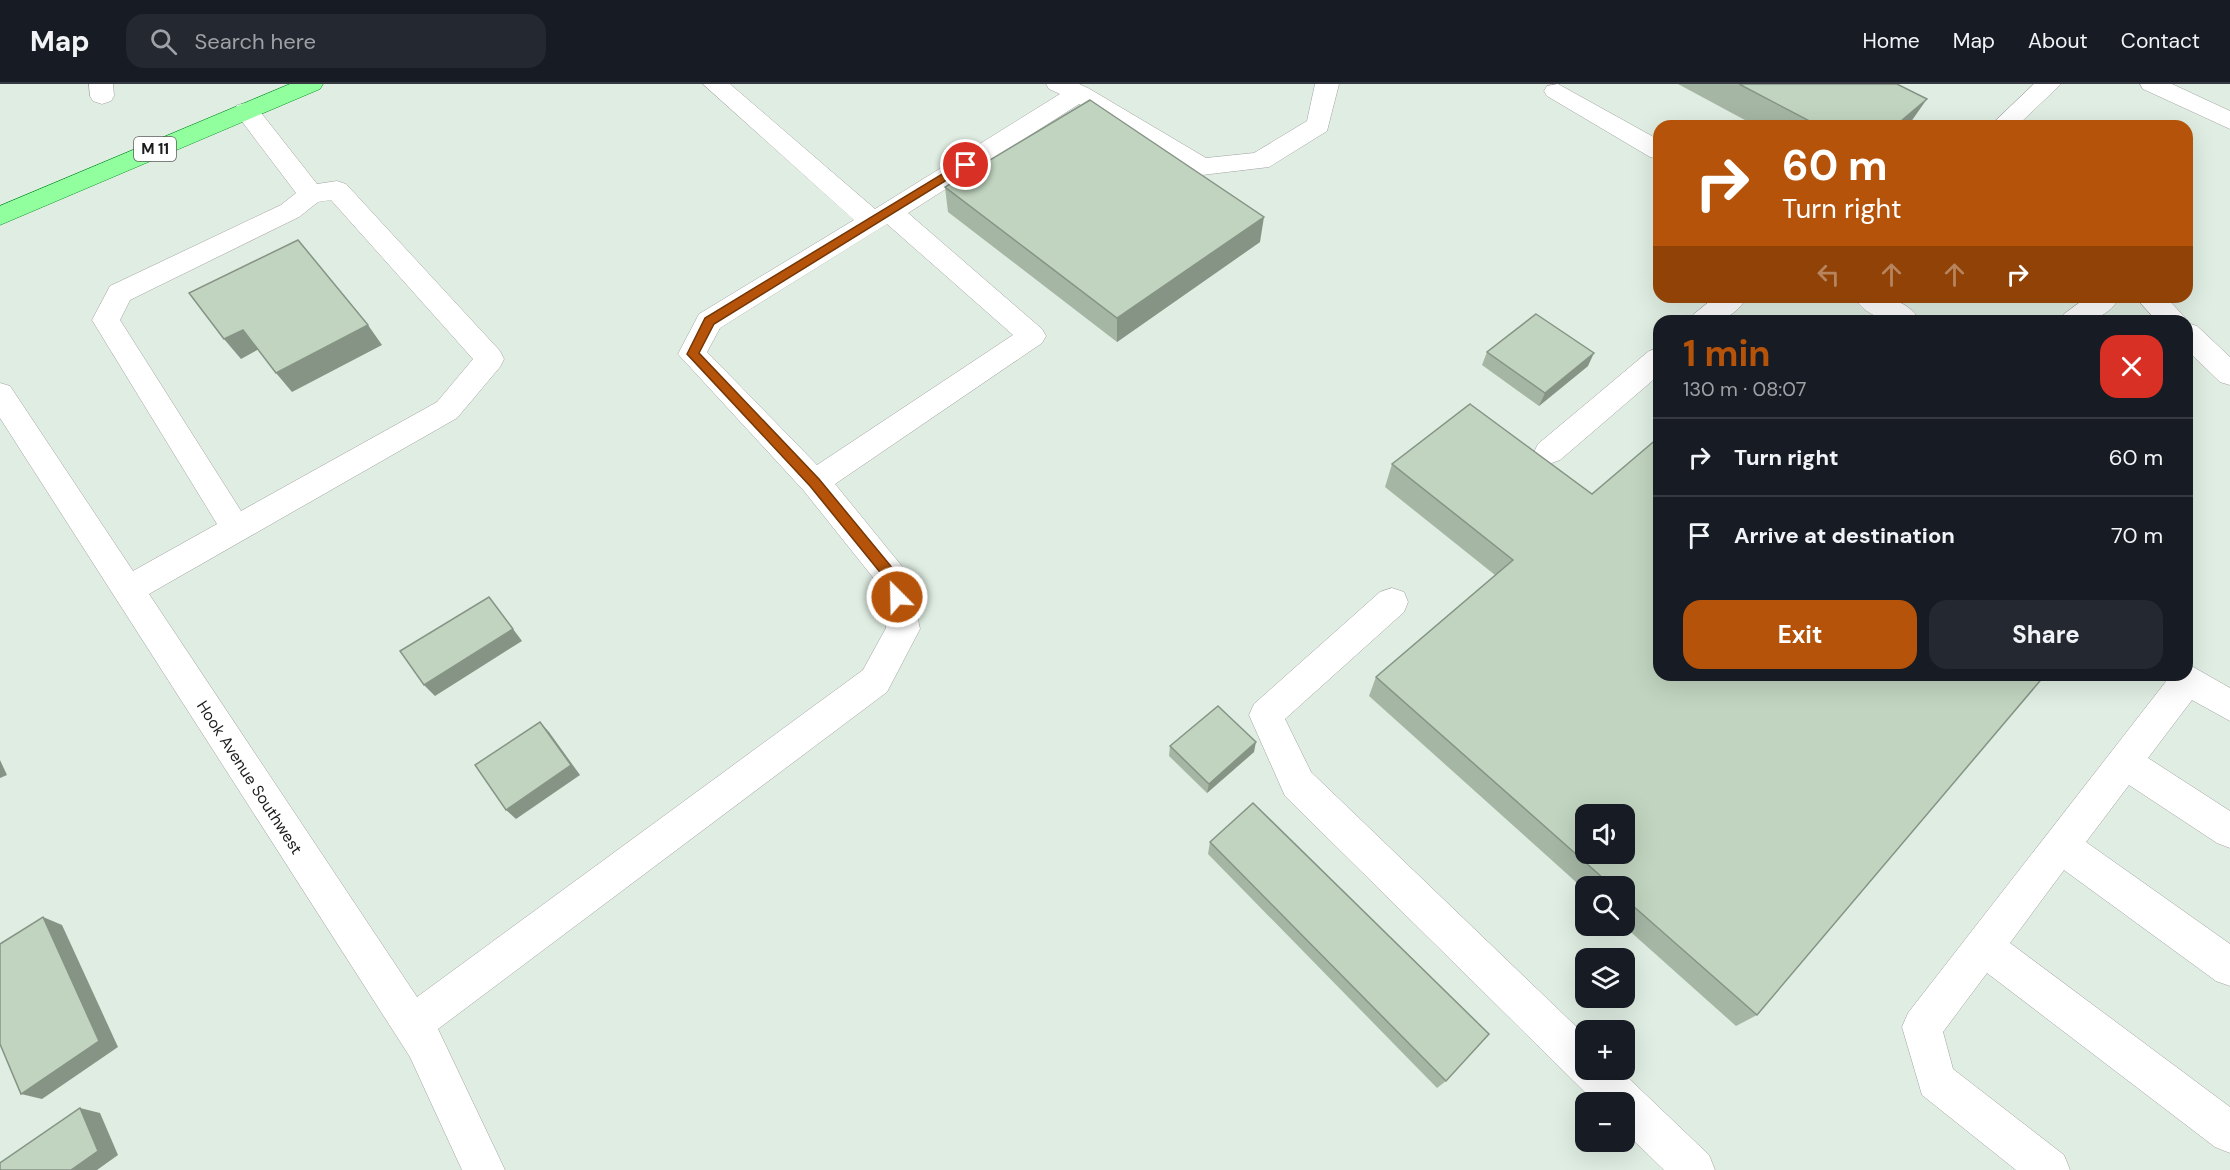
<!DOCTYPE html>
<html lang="en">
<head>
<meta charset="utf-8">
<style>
  body { margin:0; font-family:"DM Sans",sans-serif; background:#242831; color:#f1f3f6; height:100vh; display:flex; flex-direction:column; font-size:22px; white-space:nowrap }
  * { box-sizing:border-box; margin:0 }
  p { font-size:20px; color:#9ea1a6 }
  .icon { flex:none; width:33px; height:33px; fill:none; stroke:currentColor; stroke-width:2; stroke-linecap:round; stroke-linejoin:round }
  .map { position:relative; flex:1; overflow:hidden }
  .panel { position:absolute; left:1653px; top:231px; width:540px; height:366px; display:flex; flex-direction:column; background:#171b24; border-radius:18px; box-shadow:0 6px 24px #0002 }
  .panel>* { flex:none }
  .guide { position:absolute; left:1653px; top:36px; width:540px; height:183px; border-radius:18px; box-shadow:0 6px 24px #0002; background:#b45309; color:#fff; overflow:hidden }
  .controls { position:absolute; left:1575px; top:720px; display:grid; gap:12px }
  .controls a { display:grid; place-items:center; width:60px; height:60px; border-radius:12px; background:#171b24; box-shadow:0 6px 24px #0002; font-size:30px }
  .pin { position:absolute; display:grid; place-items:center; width:51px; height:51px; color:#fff; margin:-26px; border:3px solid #fff; border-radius:50%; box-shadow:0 2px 6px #0007 }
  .me { position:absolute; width:66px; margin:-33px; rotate:337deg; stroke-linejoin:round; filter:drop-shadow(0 0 4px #0008) }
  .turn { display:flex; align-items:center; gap:21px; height:126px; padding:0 30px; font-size:27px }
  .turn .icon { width:78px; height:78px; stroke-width:2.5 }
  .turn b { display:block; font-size:42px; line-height:51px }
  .lanes { display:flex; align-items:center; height:57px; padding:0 30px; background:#0003; justify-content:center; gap:30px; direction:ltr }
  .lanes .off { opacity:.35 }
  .round { display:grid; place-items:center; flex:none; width:63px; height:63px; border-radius:18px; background:#242831 }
  .summary { display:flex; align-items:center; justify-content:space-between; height:102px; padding:0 30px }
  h1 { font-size:36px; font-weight:700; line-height:45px; color:#b45309 }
  .cta { display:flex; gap:12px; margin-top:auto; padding:12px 30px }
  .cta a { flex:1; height:69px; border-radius:18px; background:#b45309; color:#fff; font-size:24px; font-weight:700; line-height:69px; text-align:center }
  .cta a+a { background:#242831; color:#f1f3f6 }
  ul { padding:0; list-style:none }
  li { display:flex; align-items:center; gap:18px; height:78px; padding:0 30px; border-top:2px solid #363941 }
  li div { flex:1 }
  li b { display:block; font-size:22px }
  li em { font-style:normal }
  header { display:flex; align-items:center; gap:36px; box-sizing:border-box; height:84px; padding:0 30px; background:#171b24; border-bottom:2px solid #363941 }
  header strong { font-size:28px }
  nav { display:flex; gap:33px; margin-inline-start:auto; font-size:21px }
  .search { width:420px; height:54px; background:#242831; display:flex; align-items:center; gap:15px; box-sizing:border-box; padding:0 21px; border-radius:18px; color:#9ea1a6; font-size:22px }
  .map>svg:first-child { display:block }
</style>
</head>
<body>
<header>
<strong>Map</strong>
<div class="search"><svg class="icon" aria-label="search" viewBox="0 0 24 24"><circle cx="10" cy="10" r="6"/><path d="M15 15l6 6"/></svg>Search here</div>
<nav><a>Home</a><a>Map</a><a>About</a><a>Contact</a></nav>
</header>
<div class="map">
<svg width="2230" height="1086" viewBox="0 0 2230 1086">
  <rect width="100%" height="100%" fill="#dfede2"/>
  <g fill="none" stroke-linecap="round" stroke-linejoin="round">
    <g stroke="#a2a2a2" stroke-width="1">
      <path id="minor" d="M 89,0 L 113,0 L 114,12 L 111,17 L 102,20 L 93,17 L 90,12 Z
        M 703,0 L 730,0 L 875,125 L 1060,10 L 1049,5 L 1046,0 L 1079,0 L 1088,4 L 1206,74 L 1254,69 L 1307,37 L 1315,0 L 1339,0 L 1327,47 L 1269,83 L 1202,91 L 1193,89 L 1079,20 L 908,129 L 1042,245 L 1046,252 L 1042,259 L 835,400 L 905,486 L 910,496 L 920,545 L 887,608 L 438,945 L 505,1086 L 462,1086 L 410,973 L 0,334 L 0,299 L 10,302 L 133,487 L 217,440 L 92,236 L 110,202 L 281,121 L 296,109 L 234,27 L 237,21 L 246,19 L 255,21 L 317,100 L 337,97 L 346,100 L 500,267 L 504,275 L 500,283 L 457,334 L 149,510 L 417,913 L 863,586 L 886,544 L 879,501 L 804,407 L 678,270 L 699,230 L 854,136 ZM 331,116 L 473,275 L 437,318 L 241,427 L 120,236 L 130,216 L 299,133 L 318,118 ZM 887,140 L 1013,251 L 817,381 L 707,268 L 720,244 Z
        M 1558,0 L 1659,56 L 1659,75 L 1650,73 L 1547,12 L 1544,7 L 1547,2 Z
        M 2034,0 L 2061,0 L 2017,42 L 1990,42 Z
        M 2140,0 L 2172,0 L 2230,27 L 2230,45 L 2143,5 Z
        M 1715,213 L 1747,213 C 1732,238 1716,237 1690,237 L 1694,230 Z
        M 1854,213 C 1879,213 1906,212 1920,237 C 1895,237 1869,238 1854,213 Z
        M 2087,213 L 2120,213 C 2105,238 2086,237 2060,237 L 2064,230 Z
        M 2135,213 L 2166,213 L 2188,237 L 2187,239 L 2197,242 L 2230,273 L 2230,301 L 2220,298 L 2187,266 L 2187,237 L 2157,237 Z
        M 1659,264 L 1659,291 L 1560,376 L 1549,380 L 1538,376 L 1534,368 L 1538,360 L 1649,267 Z
        M 1392,504 L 1404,508 L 1408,518 L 1404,528 L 1285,635 L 1311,688 L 1586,952 L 1586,986 L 1620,986 L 1709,1071 L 1715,1086 L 1664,1086 L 1624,1047 L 1624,1018 L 1595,1018 L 1285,712 L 1249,631 L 1254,620 L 1380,508 Z
        M 2188,580 L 2230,604 L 2230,637 L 2192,616 L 2148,674 L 2230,727 L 2230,764 L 2217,759 L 2129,701 L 2086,758 L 2230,860 L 2230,902 L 2216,897 L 2064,786 L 2010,859 L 2230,1023 L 2230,1069 L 2215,1063 L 1987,889 L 1943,948 L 1953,985 L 2064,1071 L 2070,1086 L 2016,1086 L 1922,1011 L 1902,943 L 1908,929 L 2171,591 L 2187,591 Z"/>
    </g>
    <g stroke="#00911f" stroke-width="1">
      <path id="major" d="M 290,0 L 323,0 L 320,5 L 0,141 L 0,122 Z"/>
    </g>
    <use href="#minor" fill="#fff" fill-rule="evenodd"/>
    <use href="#major" fill="#92ff9e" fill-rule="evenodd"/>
  </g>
  <path fill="#a5b6a4" d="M 1678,0 L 1897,0 L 1910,41 L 1908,42 L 1756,42 Z
    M 945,103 L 1260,158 L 1117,258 L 948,128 Z
    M 1487,268 L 1588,282 L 1539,322 L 1482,281 Z
    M 1392,380 L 1592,410 L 1757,931 L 1736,942 L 1624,842 L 1624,802 L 1586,802 L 1586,807 L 1369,612 L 1376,593 L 1495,491 L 1385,403 Z
    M 1170,662 L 1254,668 L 1207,709 L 1169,672 Z
    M 1210,758 L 1446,997 L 1437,1004 L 1208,770 Z"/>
  <path fill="#869486" d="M 1927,15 L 1908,42 L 1895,42 Z
    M 1264,133 L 1260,158 L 1117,258 L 1117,234 Z
    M 368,241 L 382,261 L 292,308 L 276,289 Z
    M 243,246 L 259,265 L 241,275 L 224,255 Z
    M 1594,269 L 1588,282 L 1539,322 L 1545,309 Z
    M 489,513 L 522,557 L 435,612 L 424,601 Z
    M 540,638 L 549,648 L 580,691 L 516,735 L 506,726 Z
    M 1256,658 L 1254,668 L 1207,709 L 1209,700 Z
    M 0,676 L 7,691 L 0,694 Z
    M 43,833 L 62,841 L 118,963 L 42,1015 L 21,1010 Z
    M 80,1024 L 100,1029 L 118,1071 L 97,1086 L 71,1086 Z"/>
  <path fill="#c0d4bf" stroke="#869486" stroke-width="1.5" fill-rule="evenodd" d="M 1739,0 L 1897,0 L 1927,15 L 1895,42 L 1819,42 Z
    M 1090,16 L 1264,133 L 1117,234 L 945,103 Z
    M 298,156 L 368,241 L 276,289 L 243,246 L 224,255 L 189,209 Z
    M 1536,230 L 1594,269 L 1545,309 L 1487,268 Z
    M 1470,320 L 1592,410 L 1659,353 L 1659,591 L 2045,591 L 1757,931 L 1624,814 L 1624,802 L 1612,802 L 1376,593 L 1513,476 L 1392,380 ZM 1586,730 L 1624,730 L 1624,770 L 1586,770 Z
    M 489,513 L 513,545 L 424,601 L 400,567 Z
    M 1218,622 L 1256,658 L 1209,700 L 1170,662 Z
    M 540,638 L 571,681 L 506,726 L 475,681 Z
    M 1253,719 L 1489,950 L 1446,997 L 1210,758 Z
    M 43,833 L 99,957 L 21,1010 L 0,960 L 0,860 Z
    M 80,1024 L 98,1067 L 71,1086 L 0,1086 L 0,1079 Z"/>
  <path fill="#b45309" stroke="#753606" stroke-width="1.5" d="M 962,78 L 971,81 L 714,240 L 699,269 L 819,395 L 899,492 L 904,513 L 897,518 L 890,513 L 888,498 L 810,402 L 687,270 L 705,234 Z"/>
  <g text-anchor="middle" stroke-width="5" stroke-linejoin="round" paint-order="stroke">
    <rect fill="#fff" stroke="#5f5f5f" stroke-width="1.5" x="134" y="53" width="42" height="24" rx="4.5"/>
    <g font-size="15" font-weight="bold" fill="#1b1b1b">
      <text x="155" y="70">M 11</text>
    </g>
    <g font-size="16" fill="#1b1b1b" stroke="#fff">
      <text transform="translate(250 693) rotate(57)" y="6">Hook Avenue Southwest</text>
    </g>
  </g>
</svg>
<div class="controls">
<a><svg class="icon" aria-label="sound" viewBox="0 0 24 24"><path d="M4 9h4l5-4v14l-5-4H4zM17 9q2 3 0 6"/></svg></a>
<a><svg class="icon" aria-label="search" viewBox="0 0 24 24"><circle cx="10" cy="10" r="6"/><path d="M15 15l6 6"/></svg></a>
<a><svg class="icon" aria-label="layers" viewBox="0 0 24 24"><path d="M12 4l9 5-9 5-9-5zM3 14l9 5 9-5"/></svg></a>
<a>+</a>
<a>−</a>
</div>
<div class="pin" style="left:966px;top:81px;background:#d93025"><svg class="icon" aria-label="arrive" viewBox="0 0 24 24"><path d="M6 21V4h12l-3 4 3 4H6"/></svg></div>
<svg class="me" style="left:897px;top:513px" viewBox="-20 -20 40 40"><circle r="17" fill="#b45309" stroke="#fff" stroke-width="3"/><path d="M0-11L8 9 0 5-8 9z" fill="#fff"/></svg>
<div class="guide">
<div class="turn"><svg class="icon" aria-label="right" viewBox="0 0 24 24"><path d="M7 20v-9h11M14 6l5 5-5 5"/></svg><div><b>60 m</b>Turn right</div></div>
<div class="lanes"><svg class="icon off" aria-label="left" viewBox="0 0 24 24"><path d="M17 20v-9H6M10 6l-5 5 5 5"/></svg><svg class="icon off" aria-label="ahead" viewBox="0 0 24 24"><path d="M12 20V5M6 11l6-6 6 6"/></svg><svg class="icon off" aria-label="ahead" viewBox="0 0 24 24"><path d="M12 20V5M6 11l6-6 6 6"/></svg><svg class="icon" aria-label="right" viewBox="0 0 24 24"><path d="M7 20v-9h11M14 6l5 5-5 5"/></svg></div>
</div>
<section class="panel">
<div class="summary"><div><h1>1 min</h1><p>130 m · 08:07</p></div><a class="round" style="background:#d93025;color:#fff"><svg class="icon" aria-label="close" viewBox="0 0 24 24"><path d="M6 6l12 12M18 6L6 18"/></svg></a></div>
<ul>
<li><svg class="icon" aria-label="right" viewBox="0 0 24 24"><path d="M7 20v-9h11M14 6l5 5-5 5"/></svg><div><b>Turn right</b></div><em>60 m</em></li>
<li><svg class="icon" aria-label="arrive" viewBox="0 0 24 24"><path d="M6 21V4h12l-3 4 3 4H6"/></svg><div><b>Arrive at destination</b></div><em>70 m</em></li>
</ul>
<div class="cta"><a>Exit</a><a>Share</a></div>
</section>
</div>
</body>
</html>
